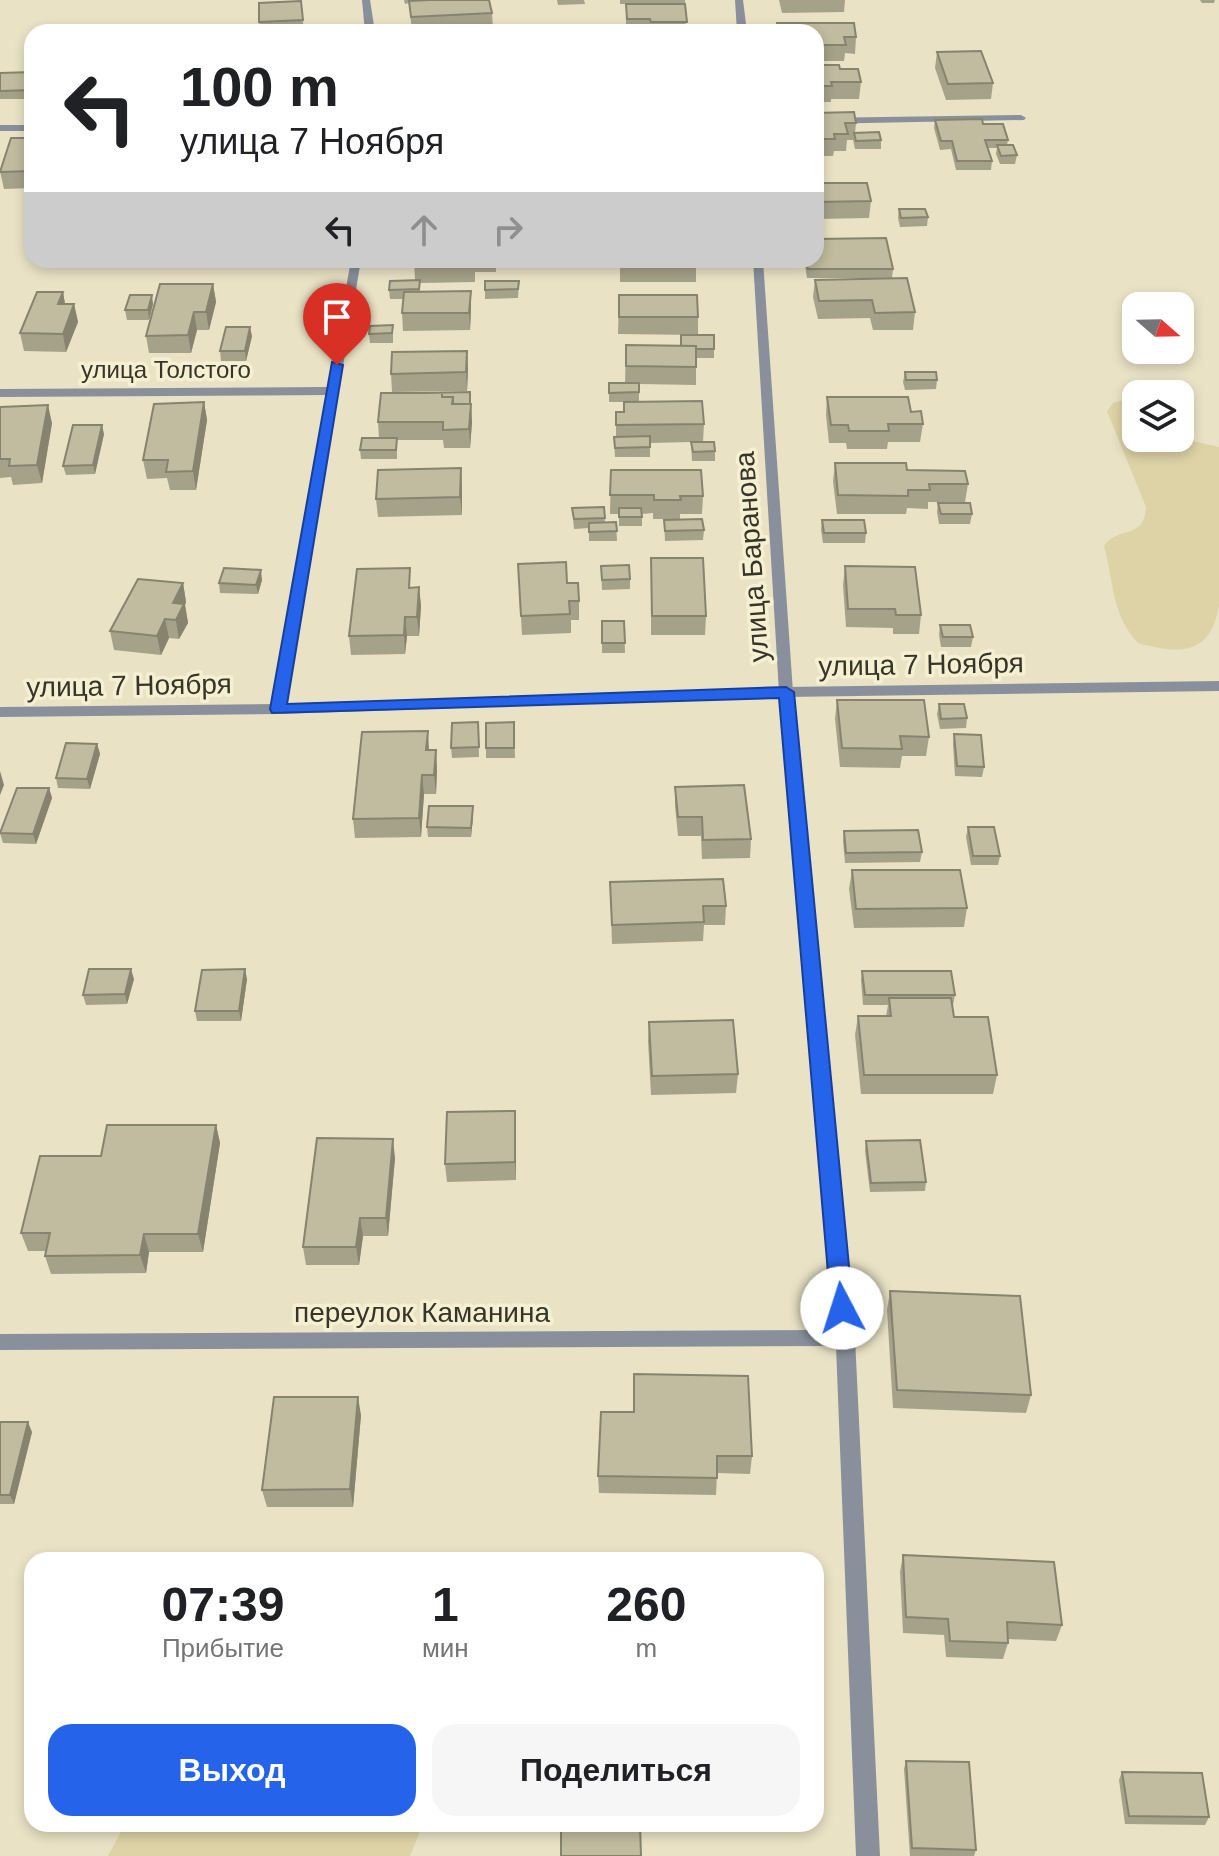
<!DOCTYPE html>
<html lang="ru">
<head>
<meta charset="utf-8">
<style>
  body { margin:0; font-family:Helvetica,sans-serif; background:#f6f6f6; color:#202124; height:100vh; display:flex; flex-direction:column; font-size:30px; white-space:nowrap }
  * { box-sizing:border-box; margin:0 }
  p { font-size:26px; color:#757577 }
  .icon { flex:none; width:44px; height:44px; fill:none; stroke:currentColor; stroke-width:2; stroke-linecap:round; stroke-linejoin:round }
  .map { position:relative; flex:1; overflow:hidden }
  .panel { position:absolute; left:24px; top:1552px; width:800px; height:280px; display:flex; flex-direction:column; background:#fff; border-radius:24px; box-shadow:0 4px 12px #0003 }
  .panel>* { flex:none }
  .top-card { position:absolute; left:24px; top:24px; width:800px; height:244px; border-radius:24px; box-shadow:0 4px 12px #0003; background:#fff; color:#202124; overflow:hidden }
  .needle { width:52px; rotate:110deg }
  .buttons { position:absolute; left:1122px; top:292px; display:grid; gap:16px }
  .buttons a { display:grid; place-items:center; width:72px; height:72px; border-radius:16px; background:#fff; box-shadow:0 4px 12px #0003; font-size:40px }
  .pin { position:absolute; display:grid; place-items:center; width:68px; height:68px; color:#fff; margin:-82px -34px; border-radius:50% 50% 50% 0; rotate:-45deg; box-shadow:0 0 8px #0007 }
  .pin .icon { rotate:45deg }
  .me { position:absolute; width:88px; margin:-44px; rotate:355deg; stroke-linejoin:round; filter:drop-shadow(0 0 6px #0008) }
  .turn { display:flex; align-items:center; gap:28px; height:168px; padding:0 24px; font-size:36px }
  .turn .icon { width:104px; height:104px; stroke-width:2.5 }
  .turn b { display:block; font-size:56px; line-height:68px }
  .lanes { display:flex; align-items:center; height:76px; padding:0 24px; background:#0003; justify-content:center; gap:40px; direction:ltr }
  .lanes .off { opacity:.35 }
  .eta { display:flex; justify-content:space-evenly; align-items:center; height:136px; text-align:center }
  .eta b { font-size:48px; font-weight:700; line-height:56px }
  .button { display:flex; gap:16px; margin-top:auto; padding:16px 24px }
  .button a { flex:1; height:92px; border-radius:24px; background:#2563eb; color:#fff; font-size:32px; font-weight:700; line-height:92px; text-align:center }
  .button a+a { background:#f6f6f6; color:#202124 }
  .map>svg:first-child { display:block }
</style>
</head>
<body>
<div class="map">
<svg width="1219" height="1856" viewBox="0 0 1219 1856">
  <rect width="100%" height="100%" fill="#e9e2c5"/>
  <path fill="#ddd3a6" d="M 1125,400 L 1136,401 L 1136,438 L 1180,438 L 1180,407 L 1187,412 L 1187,430 L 1192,441 L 1219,447 L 1219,605 C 1211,655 1181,655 1138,643 C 1111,614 1114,582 1104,546 C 1118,525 1144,541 1146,507 L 1107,411 L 1113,403 Z
    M 125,1824 L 423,1824 L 410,1856 L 108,1856 Z"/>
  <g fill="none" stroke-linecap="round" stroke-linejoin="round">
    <path fill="#89909b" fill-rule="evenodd" d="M 1021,115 L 1026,118 L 1024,120 L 816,124 L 816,118 Z"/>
    <path fill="#89909b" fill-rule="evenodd" d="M 362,0 L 370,0 L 375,32 L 365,32 Z
      M 735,0 L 743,0 L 747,32 L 737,32 Z
      M 0,125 L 32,125 L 32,131 L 0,131 Z
      M 351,260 L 361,260 L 285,709 L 278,714 L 271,709 L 327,395 L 0,397 L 0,389 L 328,387 Z
      M 753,260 L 763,260 L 793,692 L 855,1338 L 880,1856 L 856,1856 L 836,1346 L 0,1350 L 0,1334 L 835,1330 L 779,692 Z"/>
    <path fill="#89909b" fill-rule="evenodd" d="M 1219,681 L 1219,691 L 786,697 L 278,714 L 0,717 L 0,707 L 278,704 L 786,687 Z"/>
  </g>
  <path fill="#a6a189" d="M 404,0 L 489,0 L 492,13 L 493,29 L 412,32 L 409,3 L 405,4 Z
    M 557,0 L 584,0 L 585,4 L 558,5 Z
    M 620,0 L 685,0 L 686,32 L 626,32 L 626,4 L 652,4 L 620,4 Z
    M 779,0 L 845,0 L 844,12 L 782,13 Z
    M 1200,0 L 1215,0 L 1214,3 L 1202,3 Z
    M 301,1 L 304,32 L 261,32 L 259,22 Z
    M 777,23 L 856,37 L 855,54 L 845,53 L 844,61 L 816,61 L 816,32 L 776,32 Z
    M 937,52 L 993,83 L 991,99 L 946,100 L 935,68 Z
    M 816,65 L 840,69 L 861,82 L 859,99 L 831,99 L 831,102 L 816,102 Z
    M 32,72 L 32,99 L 0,99 L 0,73 Z
    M 816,113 L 856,123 L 855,133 L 881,140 L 881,149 L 855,149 L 853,140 L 847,140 L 846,151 L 834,151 L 833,156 L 816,156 Z
    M 935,120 L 983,124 L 1008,140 L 1007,145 L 1017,155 L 1015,164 L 1000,164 L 996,154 L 997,148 L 988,148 L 992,161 L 991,170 L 956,170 L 951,149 L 940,150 L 934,128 Z
    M 32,138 L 32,188 L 4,189 L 0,171 Z
    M 816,183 L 871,201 L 869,218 L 816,219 Z
    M 899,209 L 928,217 L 927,226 L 900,227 L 898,218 Z
    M 414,260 L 496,260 L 496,272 L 475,272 L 475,282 L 420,283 L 420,292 L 471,309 L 470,330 L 403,331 L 402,313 L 403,299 L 390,299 L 389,290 L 415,280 Z
    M 620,260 L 696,260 L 696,282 L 620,282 Z
    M 804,260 L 816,260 L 893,269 L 892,278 L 807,278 Z
    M 815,280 L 915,312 L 913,330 L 873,330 L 870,318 L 818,319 L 813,297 Z
    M 519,281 L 518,298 L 485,299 L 485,290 Z
    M 213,284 L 216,302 L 209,330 L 197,330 L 191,353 L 149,353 L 146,336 Z
    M 63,292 L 65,304 L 74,304 L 78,322 L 66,352 L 24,351 L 20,333 Z
    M 619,295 L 698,317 L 698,335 L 618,334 Z
    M 153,304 L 149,320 L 127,320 L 125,310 Z
    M 393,325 L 393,343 L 370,343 L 369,334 Z
    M 681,335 L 714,335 L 714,358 L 696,358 L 696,385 L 639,384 L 639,402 L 609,402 L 609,383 L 625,383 L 626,345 L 680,346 Z
    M 252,336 L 246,361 L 221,361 L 220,351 Z
    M 467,351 L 468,369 L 467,391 L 392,392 L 391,374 Z
    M 905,372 L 937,380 L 936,389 L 905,390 L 903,382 Z
    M 470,392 L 472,422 L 470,448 L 444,448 L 443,440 L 397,440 L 397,459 L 361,459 L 360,450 L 379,438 L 378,422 Z
    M 827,397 L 911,412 L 923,424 L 920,442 L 888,442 L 887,449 L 847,449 L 846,443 L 829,443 L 826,415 Z
    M 204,402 L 207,420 L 196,490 L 170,490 L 167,478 L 147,479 L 143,460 Z
    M 0,407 L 52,423 L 42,483 L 13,485 L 11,477 L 0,478 Z
    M 616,412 L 704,424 L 703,442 L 715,451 L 715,461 L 692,461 L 691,442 L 650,443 L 650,457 L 615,457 L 614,437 L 616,437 Z
    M 104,434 L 95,474 L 66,475 L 63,466 Z
    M 835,463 L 907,470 L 968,484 L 965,502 L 928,502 L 928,509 L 907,508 L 906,514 L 837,514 L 833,481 Z
    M 461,468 L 462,515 L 378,517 L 376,499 Z
    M 611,470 L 703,496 L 702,514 L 680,514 L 680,519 L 653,519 L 653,513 L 642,514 L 642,526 L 619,526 L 619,514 L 610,514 Z
    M 938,503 L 972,514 L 970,524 L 939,524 L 937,512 Z
    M 604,507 L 605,522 L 616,522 L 617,541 L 589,541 L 589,528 L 574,529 L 572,508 Z
    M 664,520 L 704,530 L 703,540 L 665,541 Z
    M 822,520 L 866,533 L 865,543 L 823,543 L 821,530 Z
    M 651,558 L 706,616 L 705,635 L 651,635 Z
    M 518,564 L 567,583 L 579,601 L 579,620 L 571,620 L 571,633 L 522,635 Z
    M 601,566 L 630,579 L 630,589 L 602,590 Z
    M 845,566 L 921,615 L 919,634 L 893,634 L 893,628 L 846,627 L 843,585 Z
    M 262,580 L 258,594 L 220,593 L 219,583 Z
    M 183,583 L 186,602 L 185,605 L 188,623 L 179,639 L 169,638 L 161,655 L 114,650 L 110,631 Z
    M 419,587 L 421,606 L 419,636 L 407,636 L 405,654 L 351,655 L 349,636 L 412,588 Z
    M 602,621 L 624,621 L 625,653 L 602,653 Z
    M 940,625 L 973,637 L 971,647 L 941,647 L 939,635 Z
    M 837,700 L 929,737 L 926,756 L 902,756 L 900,768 L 840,767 L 835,719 Z
    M 939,704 L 967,718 L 966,728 L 940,729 L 937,714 Z
    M 478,722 L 479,757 L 452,758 L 451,748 Z
    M 514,722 L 515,758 L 486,758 L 486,748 Z
    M 954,734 L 984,767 L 982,777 L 955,776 L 953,744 Z
    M 97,744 L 100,754 L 90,789 L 58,788 L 56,778 Z
    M 429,750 L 436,750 L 437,770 L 436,794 L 424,794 L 421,837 L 355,838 L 353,819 Z
    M 675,787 L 751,839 L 750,858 L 702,859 L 701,836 L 678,836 L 675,806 Z
    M 49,788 L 52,798 L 36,844 L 3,843 L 0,833 Z
    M 473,806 L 473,816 L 471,837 L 428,837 L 427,827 Z
    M 968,827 L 1000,856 L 998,865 L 971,865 L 966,837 Z
    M 844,831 L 922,852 L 920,862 L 845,863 L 843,841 Z
    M 852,870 L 967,908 L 964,927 L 854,928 L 849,889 Z
    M 610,882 L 726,906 L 725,925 L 704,925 L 703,941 L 612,944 Z
    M 862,971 L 955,995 L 953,1005 L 952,1005 L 954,1017 L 997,1075 L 993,1094 L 861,1094 L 855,1035 L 858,1016 L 886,1016 L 888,1005 L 863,1005 L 861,980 Z
    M 134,979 L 127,1004 L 86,1005 L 83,995 Z
    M 247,979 L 241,1021 L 197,1021 L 195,1011 Z
    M 649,1022 L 738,1074 L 736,1093 L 651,1095 L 648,1041 Z
    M 216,1125 L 220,1143 L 203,1252 L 149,1252 L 146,1273 L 51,1274 L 45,1256 L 46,1251 L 28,1251 L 21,1233 L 101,1156 Z
    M 516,1129 L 516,1180 L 447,1182 L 445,1164 Z
    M 866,1141 L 926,1182 L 925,1191 L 870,1192 L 865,1151 Z
    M 395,1158 L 388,1236 L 363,1236 L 359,1265 L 306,1265 L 303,1247 Z
    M 890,1291 L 1031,1395 L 1026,1413 L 893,1408 L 887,1310 Z
    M 633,1412 L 752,1456 L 750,1474 L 717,1473 L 716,1495 L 599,1493 L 598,1476 Z
    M 361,1415 L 353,1507 L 267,1507 L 262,1490 Z
    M 0,1422 L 32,1432 L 14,1504 L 0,1504 Z
    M 903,1555 L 1062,1625 L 1056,1641 L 1008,1639 L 1008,1643 L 1003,1659 L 946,1657 L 944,1635 L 903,1633 L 900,1572 Z
    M 906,1761 L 976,1850 L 974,1856 L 910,1856 L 904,1769 Z
    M 1122,1772 L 1209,1817 L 1205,1825 L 1125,1824 L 1119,1780 Z"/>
  <path fill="#87836f" d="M 213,284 L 216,302 L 209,330 L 206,312 Z
    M 471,291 L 471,309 L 470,330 L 469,313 Z
    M 63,292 L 66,310 L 58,304 Z
    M 152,295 L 153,304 L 149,320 L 148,310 Z
    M 74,304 L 78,322 L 66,352 L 63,334 Z
    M 194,312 L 197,330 L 191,353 L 188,335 Z
    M 250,327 L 252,336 L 246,361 L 245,351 Z
    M 467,351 L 468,369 L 467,391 L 466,372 Z
    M 204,402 L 207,420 L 196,490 L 193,471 Z
    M 471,404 L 472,422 L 470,448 L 469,429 Z
    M 48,405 L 52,423 L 42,483 L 37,465 Z
    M 102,425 L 104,434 L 95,474 L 93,465 Z
    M 461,468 L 462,486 L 462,515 L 460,497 Z
    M 261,570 L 262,580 L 258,594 L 256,585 Z
    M 183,583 L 186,602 L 185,605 L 188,623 L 179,639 L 173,603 Z
    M 419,587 L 421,606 L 419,636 L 417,617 Z
    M 405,617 L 407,636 L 405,654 L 404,635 Z
    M 165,619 L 169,638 L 161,655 L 157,636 Z
    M 428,731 L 429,750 L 426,750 Z
    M 97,744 L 100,754 L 90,789 L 87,779 Z
    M 436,750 L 437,770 L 436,794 L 434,775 Z
    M 0,771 L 4,785 L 0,795 Z
    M 422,775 L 424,794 L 421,837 L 419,818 Z
    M 49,788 L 52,798 L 36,844 L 33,834 Z
    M 473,806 L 473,816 L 471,837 L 471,828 Z
    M 131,969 L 134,979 L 127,1004 L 125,994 Z
    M 245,969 L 247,979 L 241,1021 L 239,1011 Z
    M 515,1111 L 516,1129 L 516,1180 L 515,1162 Z
    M 216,1125 L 220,1143 L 203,1252 L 198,1234 Z
    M 393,1139 L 395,1158 L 388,1236 L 386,1218 Z
    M 360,1218 L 363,1236 L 359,1265 L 356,1247 Z
    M 144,1234 L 149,1252 L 146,1273 L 140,1255 Z
    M 358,1397 L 361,1415 L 353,1507 L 350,1489 Z
    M 28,1422 L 32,1432 L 14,1504 L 10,1495 Z"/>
  <path fill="#c1bb9f" stroke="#87836f" stroke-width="2" d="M 430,0 L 489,0 L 492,13 L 411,17 L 409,1 Z
    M 301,1 L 303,20 L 259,22 L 259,3 Z
    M 626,4 L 685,4 L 687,22 L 651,22 L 650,19 L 627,19 Z
    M 777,23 L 854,23 L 856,37 L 844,37 L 846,45 L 816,45 L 816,32 L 778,32 Z
    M 981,51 L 993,83 L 948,84 L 937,52 Z
    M 816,65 L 839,65 L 840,69 L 858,69 L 861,82 L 831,82 L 832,86 L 816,86 Z
    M 32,72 L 32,90 L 0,91 L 0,73 Z
    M 854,112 L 856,123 L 845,123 L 848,134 L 834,134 L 835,139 L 816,139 L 816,113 Z
    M 982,119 L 983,124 L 1003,124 L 1008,140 L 985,140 L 992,161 L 957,161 L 952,141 L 941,141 L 935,120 Z
    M 879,132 L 881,140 L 856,141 L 854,133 Z
    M 11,138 L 32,138 L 32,171 L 0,172 Z
    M 997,145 L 1013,145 L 1017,155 L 1001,156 Z
    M 816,183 L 867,183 L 871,201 L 816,202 Z
    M 899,209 L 925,209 L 928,217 L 901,218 Z
    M 886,238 L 893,269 L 808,269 L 806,260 L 816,260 L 816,239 Z
    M 414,260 L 474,260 L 474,265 L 413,266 Z
    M 620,260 L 696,260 L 697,264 L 620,264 Z
    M 907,278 L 915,312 L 875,313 L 872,300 L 819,301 L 815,280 Z
    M 420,280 L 419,289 L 389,290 L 390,281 Z
    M 485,281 L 519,281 L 518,289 L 485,290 Z
    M 160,284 L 213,284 L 206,312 L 194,312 L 188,335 L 146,336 Z
    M 471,291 L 469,313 L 402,313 L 404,292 Z
    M 37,292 L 63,292 L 58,304 L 74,304 L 63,334 L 20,333 Z
    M 130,295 L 152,295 L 148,310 L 125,310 Z
    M 619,295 L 697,295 L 698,317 L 619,317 Z
    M 393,325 L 392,333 L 369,334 L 370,326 Z
    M 226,327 L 250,327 L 245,351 L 220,351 Z
    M 681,335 L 714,335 L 714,349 L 696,349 L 696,346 L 681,346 Z
    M 626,345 L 696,346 L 696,367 L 626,366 Z
    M 467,351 L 466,372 L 391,374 L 392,352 Z
    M 905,372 L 936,372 L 937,380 L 906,380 Z
    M 609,383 L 639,383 L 639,392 L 609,393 Z
    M 470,392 L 470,404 L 453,404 L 453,397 L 442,397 L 442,393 L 425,393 Z
    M 381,393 L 442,393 L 442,397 L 453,397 L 452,404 L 471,404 L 469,429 L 443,430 L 443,422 L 378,422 Z
    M 827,397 L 908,397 L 911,412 L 921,411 L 923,424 L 888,424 L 889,431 L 849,431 L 848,425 L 831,425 Z
    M 702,401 L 704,424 L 616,425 L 616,412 L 624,412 L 624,402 Z
    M 204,402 L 193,471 L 166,472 L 168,460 L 143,460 L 154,404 Z
    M 48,405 L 37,465 L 9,466 L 10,459 L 0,459 L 0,407 Z
    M 73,425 L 102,425 L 93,465 L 63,466 Z
    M 650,436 L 650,447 L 615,448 L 614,437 Z
    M 362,438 L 397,438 L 396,450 L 360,450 Z
    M 691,442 L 714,442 L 715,451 L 693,452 Z
    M 835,463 L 906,463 L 907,470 L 965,471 L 968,484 L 929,484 L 930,490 L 908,490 L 908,496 L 838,495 Z
    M 461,468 L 460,497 L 376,499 L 378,470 Z
    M 611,470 L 701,470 L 703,496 L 680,496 L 681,500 L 654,500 L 654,495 L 610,495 Z
    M 938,503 L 970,503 L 972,514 L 941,514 Z
    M 604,507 L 605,518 L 574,519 L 572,508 Z
    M 619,508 L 641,508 L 642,517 L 619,517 Z
    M 702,519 L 704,530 L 665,531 L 664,520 Z
    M 822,520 L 864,520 L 866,533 L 824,533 Z
    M 616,522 L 617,531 L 589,532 L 589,523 Z
    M 651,558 L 703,558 L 706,616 L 652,616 Z
    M 566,562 L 567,583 L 578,583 L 579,601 L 569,601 L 570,614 L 521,616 L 518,564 Z
    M 629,565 L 630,579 L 602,580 L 601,566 Z
    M 845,566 L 915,567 L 921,615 L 896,615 L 895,609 L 848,609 Z
    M 224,568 L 261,570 L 256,585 L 219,583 Z
    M 410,568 L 409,588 L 419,587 L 417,617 L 405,617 L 404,635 L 349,636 L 357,569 Z
    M 138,579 L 183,583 L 173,603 L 184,604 L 176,620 L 165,619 L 157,636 L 110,631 Z
    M 602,621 L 624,621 L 625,643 L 602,643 Z
    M 940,625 L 970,625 L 973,637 L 943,637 Z
    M 837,700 L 924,700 L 929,737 L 900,736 L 902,749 L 842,748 Z
    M 939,704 L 964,704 L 967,718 L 941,719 Z
    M 478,722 L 479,747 L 451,748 L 452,723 Z
    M 514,722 L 514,748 L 486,748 L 486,723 Z
    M 428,731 L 426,750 L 436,750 L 434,775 L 422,775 L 419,818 L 353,819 L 362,732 Z
    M 954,734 L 981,735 L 984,767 L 957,766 Z
    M 66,743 L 97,744 L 87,779 L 56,778 Z
    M 744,785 L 751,839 L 703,840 L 702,817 L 678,817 L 675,787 Z
    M 17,788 L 49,788 L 33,834 L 0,833 Z
    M 429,806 L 473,806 L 471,828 L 427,827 Z
    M 968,827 L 994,827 L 1000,856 L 973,856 Z
    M 918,830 L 922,852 L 846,853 L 844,831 Z
    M 852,870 L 960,870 L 967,908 L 856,909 Z
    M 723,879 L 726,906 L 703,906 L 704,922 L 612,925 L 610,882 Z
    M 89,969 L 131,969 L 125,994 L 83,995 Z
    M 245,969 L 239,1011 L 195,1011 L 202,970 Z
    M 862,971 L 951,971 L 955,995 L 865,995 Z
    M 889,998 L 951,998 L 954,1017 L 988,1017 L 997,1075 L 864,1075 L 858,1016 L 891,1016 Z
    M 733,1020 L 738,1074 L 652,1076 L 649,1022 Z
    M 515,1111 L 515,1162 L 445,1164 L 447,1112 Z
    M 107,1125 L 216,1125 L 198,1234 L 144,1234 L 140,1255 L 45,1256 L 50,1233 L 21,1233 L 40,1156 L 101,1156 Z
    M 317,1138 L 393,1139 L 386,1218 L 360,1218 L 356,1247 L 303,1247 Z
    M 920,1140 L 926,1182 L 871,1183 L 866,1141 Z
    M 890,1291 L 1020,1296 L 1031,1395 L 897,1390 Z
    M 634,1374 L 748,1376 L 752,1456 L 717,1456 L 717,1478 L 598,1476 L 601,1412 L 634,1412 Z
    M 274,1397 L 358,1397 L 350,1489 L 262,1490 Z
    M 0,1422 L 28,1422 L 10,1495 L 0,1495 Z
    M 903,1555 L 1054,1562 L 1062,1625 L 1007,1622 L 1008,1643 L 950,1641 L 948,1619 L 906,1617 Z
    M 906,1761 L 969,1762 L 976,1850 L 912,1848 Z
    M 1122,1772 L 1202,1773 L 1209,1817 L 1129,1816 Z
    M 561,1824 L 640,1824 L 641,1856 L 561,1856 Z"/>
  <path fill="#2563eb" stroke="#184099" stroke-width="2" d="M 332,362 L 343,365 L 287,704 L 786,687 L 794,692 L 853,1308 L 850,1314 L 842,1317 L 835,1314 L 831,1308 L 779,698 L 272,713 L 270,709 Z"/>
  <g text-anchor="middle" stroke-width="7" stroke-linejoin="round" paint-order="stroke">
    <g font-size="24" fill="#373529" stroke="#f6f0d2">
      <text x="166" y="378">улица Толстого</text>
    </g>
    <g font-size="28" fill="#373529" stroke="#f6f0d2">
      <text transform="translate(751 557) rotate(-94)" y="10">улица Баранова</text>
      <text transform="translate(921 664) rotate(-1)" y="10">улица 7 Ноября</text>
      <text transform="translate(129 685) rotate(-1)" y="10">улица 7 Ноября</text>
      <text x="422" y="1322">переулок Каманина</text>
    </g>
  </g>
</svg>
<div class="buttons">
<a><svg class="needle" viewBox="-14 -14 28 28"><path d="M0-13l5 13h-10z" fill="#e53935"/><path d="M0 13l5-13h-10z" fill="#757577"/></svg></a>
<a><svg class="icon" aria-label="layers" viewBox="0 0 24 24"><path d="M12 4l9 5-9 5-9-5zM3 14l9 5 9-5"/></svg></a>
</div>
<div class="pin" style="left:337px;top:365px;background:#d93025"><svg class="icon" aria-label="arrive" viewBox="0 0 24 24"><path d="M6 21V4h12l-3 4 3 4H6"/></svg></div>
<svg class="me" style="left:842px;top:1308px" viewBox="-20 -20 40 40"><circle r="19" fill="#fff"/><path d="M0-13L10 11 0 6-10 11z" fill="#2563eb"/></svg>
<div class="top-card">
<div class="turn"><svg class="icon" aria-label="left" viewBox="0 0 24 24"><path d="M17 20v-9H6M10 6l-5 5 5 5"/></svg><div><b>100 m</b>улица 7 Ноября</div></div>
<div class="lanes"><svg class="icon" aria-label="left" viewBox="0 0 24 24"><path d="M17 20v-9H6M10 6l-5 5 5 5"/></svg><svg class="icon off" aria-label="ahead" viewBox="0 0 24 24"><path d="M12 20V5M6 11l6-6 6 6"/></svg><svg class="icon off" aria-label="right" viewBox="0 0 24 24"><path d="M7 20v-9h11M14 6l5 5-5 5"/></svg></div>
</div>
<section class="panel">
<div class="eta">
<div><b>07:39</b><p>Прибытие</p></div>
<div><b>1</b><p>мин</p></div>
<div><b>260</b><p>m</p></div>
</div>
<div class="button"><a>Выход</a><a>Поделиться</a></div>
</section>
</div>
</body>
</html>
